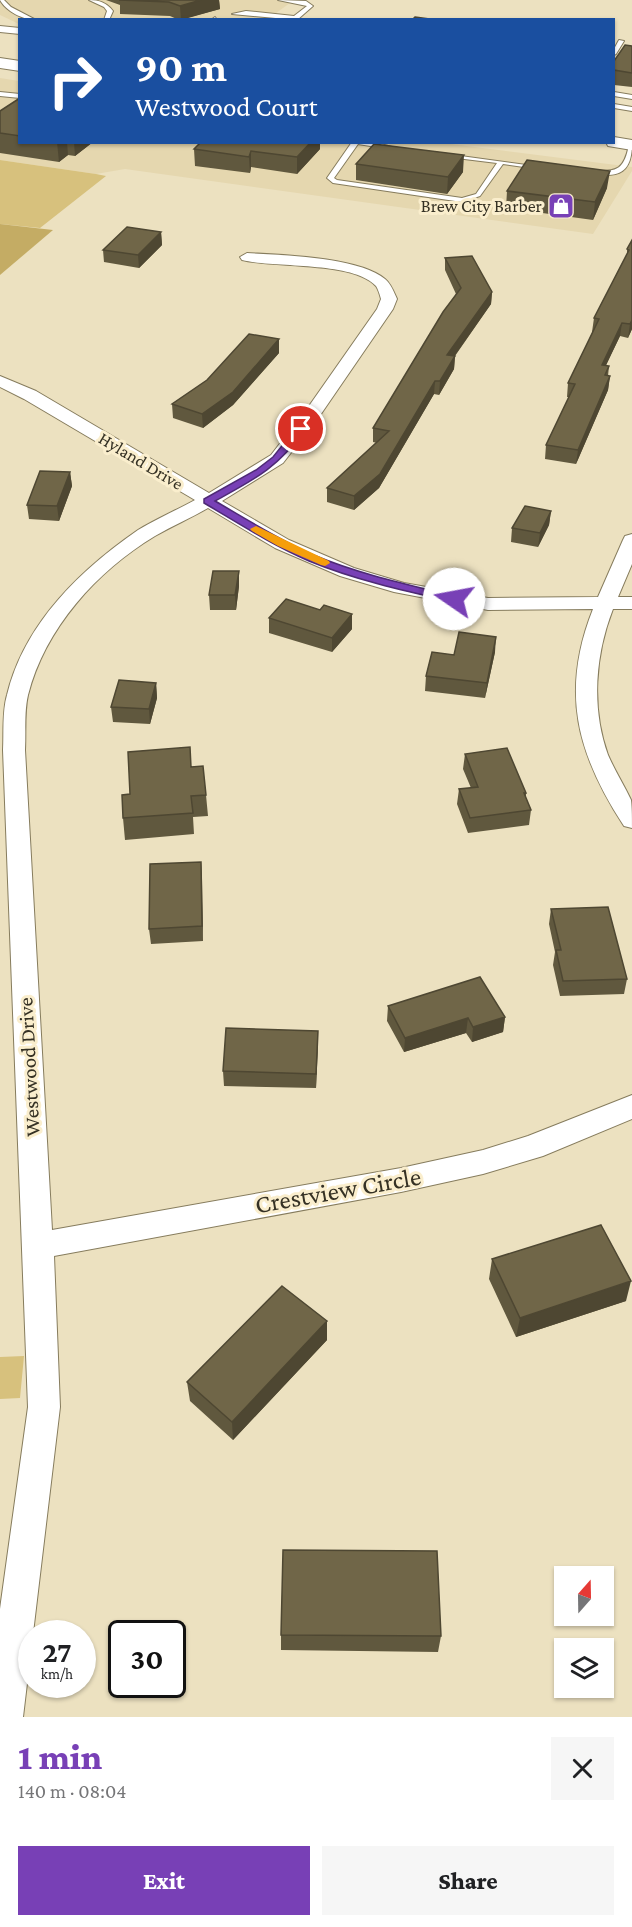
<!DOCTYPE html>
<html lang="en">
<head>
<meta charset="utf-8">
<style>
  body { margin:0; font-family:"Crimson Pro",serif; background:#f6f6f6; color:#202124; height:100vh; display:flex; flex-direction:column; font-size:22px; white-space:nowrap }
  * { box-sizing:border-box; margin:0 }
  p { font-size:20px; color:#757577 }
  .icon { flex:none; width:33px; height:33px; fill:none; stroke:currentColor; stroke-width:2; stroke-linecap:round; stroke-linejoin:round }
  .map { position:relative; height:1717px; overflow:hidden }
  .details { display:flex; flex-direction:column; background:#fff; flex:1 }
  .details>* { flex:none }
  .banner { position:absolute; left:18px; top:18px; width:597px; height:126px; border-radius:0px; box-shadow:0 2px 4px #0004; background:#1a4fa0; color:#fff; overflow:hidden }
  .needle { width:39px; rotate:20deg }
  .tools { position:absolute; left:554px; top:1566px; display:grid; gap:12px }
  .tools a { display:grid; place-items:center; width:60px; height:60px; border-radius:0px; background:#fff; box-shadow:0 2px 4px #0004; font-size:30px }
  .speed { position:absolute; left:18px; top:1620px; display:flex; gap:12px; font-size:30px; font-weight:700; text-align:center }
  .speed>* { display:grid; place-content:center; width:78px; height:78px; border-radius:50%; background:#fff; box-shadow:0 2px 4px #0004; line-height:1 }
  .speed small { font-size:15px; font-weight:400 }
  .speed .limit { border:3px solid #111; border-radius:9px; background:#fff; color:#111 }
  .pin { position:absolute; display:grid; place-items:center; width:51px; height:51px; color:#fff; margin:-26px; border:3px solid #fff; border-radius:50%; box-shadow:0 2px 6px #0007 }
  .me { position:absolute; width:66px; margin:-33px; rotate:282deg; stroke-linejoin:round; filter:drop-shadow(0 0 4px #0008) }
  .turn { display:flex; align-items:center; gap:21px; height:126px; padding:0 18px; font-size:27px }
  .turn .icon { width:78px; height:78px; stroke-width:2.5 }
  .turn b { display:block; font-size:42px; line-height:51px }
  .round { display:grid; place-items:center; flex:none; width:63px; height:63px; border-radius:0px; background:#f6f6f6 }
  .headline { display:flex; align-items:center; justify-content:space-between; height:102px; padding:0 18px }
  h1 { font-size:36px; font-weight:800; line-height:45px; color:#7840b6 }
  .button { display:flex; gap:12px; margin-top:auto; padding:12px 18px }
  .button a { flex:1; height:69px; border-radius:0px; background:#7840b6; color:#fff; font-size:24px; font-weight:800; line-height:69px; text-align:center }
  .button a+a { background:#f6f6f6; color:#202124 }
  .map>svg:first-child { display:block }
</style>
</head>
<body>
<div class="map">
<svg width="632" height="1717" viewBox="0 0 632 1717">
  <rect width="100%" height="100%" fill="#ece1c0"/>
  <path fill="#e5d7af" d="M 0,0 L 294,0 L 268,19 L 20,20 L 19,24 L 0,15 Z
    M 0,78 L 19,81 L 20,142 L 435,142 L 632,167 L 632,171 L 593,234 L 125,169 L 96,174 L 0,160 Z"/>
  <path fill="#d7c17d" d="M 0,160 L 96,174 L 106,176 L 40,228 L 0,224 Z
    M 24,1356 L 20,1398 L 0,1399 L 0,1357 Z"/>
  <path fill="#c4ac64" d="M 0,224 L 53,230 L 0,275 Z"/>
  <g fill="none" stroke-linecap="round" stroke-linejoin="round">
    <g stroke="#867c5d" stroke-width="2">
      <path id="service" d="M 0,0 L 4,0 L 11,7 L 36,20 C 23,20 6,11 0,0 Z
        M 89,0 C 99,0 107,3 113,11 L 109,20 L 104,20 L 107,11 L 104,7 Z
        M 278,0 L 306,1 L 313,6 L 297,20 L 232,14 L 246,11 L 294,16 L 307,6 Z
        M 215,17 L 217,20 L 211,20 Z
        M 619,40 L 624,41 L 616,54 L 614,55 L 614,49 Z
        M 0,92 L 20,94 L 20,98 L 0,96 Z
        M 614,92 L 632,95 L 632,99 L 614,96 Z
        M 614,104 L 632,107 L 632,111 L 614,108 Z
        M 352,142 L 373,142 L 392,147 L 389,149 L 358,144 L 334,178 L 337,180 L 462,198 L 476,194 L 497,163 L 448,157 L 445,155 L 446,154 L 541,167 L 538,169 L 503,164 L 480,196 L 462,202 L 333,183 L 327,178 Z
        M 632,143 C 632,172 620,178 592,174 L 592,172 L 594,171 C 618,172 624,169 629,145 Z"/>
    </g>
    <g stroke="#867c5d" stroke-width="2">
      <path id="minor" d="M 0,26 L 20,28 L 20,34 L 0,32 Z
        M 247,253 C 281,255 359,257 385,279 C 391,284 394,292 397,299 L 393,309 L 321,414 L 283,463 L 222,501 L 289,540 L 354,568 L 404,583 L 488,598 L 598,597 L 623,540 L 625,536 L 632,534 L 632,564 L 618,597 L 632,597 L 632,609 L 613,609 C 595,655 591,708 608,755 C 615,771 624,785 631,800 C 632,808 632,820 632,828 L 624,826 C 577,754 560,692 593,609 L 488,610 L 394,592 L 340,576 L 275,548 L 208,508 C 191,518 172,526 155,536 C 97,571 45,628 28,695 C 24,712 26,732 25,750 L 52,1230 L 401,1168 L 483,1150 L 528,1136 L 632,1095 L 632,1119 L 543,1156 L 483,1174 L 401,1192 L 54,1256 L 60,1407 L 23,1717 L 0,1717 L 0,1609 L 28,1407 L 3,750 C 4,733 2,712 7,695 C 24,624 80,570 138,530 C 156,519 177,510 195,500 L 24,399 L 0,387 L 0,376 L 36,391 L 209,493 L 271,455 L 309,406 L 377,309 L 381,299 C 380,295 378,289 376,286 C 354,261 274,268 242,260 L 240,257 Z"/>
    </g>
    <g stroke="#867c5d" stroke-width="2">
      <path id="primary" d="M 0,58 L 20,61 L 20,71 L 0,68 Z
        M 614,137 L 632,140 L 632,150 L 608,146 L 606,142 L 614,142 Z"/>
    </g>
    <use href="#service" fill="#fff" fill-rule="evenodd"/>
    <use href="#minor" fill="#fff" fill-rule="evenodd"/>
    <use href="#primary" fill="#fff" fill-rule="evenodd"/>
  </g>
  <path fill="#60583e" d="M 106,0 L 219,0 L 220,9 L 179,20 L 170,16 L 120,14 L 120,5 Z
    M 632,46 L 632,87 L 614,85 L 614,61 Z
    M 20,98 L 20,142 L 93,142 L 75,156 L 68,155 L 59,162 L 0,153 L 0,111 Z
    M 201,142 L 320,142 L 320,149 L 297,174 L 251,167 L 250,173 L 195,166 L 194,149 Z
    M 356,164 L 463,172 L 447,194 L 356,180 Z
    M 607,188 L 593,220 L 506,208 L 507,191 Z
    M 161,232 L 162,245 L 139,268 L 104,262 L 103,250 Z
    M 632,240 L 632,329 L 628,338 L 620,336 L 606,365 L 609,366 L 608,376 L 610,376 L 608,390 L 576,464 L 545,459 L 546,445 L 569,397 L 567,397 L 568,383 L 593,332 L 592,332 L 594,318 L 627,255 L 627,249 Z
    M 445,258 L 492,292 L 491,304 L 455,356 L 454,369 L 439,395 L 434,394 L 379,488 L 354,510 L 327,502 L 327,488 L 377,443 L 373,442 L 373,428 L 456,294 L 445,270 Z
    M 279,339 L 279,353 L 233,405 L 203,428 L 173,418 L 172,404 Z
    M 70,472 L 72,486 L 59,521 L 29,519 L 27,505 Z
    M 551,511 L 549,525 L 538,547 L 511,542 L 512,528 Z
    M 239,571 L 239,586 L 236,610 L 210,610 L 209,595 Z
    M 320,610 L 352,614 L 352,629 L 332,652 L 269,633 L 269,618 Z
    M 495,652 L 485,698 L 425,691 L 426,676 L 454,655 Z
    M 156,683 L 157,698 L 150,724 L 113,722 L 111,707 Z
    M 465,754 L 526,793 L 526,798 L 531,810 L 529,825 L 468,833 L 457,804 L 459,789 L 471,788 L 463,769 Z
    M 191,767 L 206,795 L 208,816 L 193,817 L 194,834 L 125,840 L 123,818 L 130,794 Z
    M 201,862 L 203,941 L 151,944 L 149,929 Z
    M 551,909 L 627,979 L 624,994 L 560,996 L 553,965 L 555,952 L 549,924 Z
    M 388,1006 L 505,1017 L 503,1032 L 472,1042 L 466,1033 L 404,1052 L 387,1021 Z
    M 318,1031 L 316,1088 L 224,1086 L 223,1071 Z
    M 492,1259 L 626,1301 L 516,1337 L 489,1279 Z
    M 327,1321 L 327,1340 L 233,1440 L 190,1401 L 187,1382 Z
    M 281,1635 L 441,1636 L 438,1652 L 281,1650 Z"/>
  <path fill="#4e4732" d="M 201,0 L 219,0 L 220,9 L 181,20 L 180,6 Z
    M 57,142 L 67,142 L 68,155 L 59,162 Z
    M 74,142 L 93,142 L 75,156 Z
    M 311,142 L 320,142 L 320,149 L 297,174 L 297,157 Z
    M 251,151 L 251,167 L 250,173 L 249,157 Z
    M 464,155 L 463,172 L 447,194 L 448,177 Z
    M 610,171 L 607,188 L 593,220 L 595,202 Z
    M 161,232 L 162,245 L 139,268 L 138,255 Z
    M 492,292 L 491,304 L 446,368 L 447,355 Z
    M 632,320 L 632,329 L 628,338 L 630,324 Z
    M 622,323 L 620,336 L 600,378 L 602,365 Z
    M 279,339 L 279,353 L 233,405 L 203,428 L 202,414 Z
    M 455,356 L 454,369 L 439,395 L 440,381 Z
    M 610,376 L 608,390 L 576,464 L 578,450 Z
    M 435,381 L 434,394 L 379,488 L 354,510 L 354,496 Z
    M 70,472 L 72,486 L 59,521 L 57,506 Z
    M 551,511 L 549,525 L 538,547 L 540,533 Z
    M 239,571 L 239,586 L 236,610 L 235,595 Z
    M 352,614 L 352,629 L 332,652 L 332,638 Z
    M 496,637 L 495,652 L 485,698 L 487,683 Z
    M 156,683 L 157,698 L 150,724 L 149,709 Z
    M 201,862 L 202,877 L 203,941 L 202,926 Z
    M 505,1017 L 503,1032 L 472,1042 L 473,1027 Z
    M 468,1018 L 466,1033 L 404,1052 L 405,1038 Z
    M 318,1031 L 318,1046 L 316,1088 L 316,1074 Z
    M 631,1281 L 626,1301 L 516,1337 L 520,1318 Z
    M 327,1321 L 327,1340 L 233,1440 L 232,1422 Z"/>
  <path fill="#706648" stroke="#4e4732" stroke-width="1.5" d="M 119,0 L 201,0 L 180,6 L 169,2 Z
    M 415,17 L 437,20 L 412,20 Z
    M 625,45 L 632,46 L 632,73 L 614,70 L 614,61 Z
    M 20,98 L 20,136 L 0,133 L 0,111 Z
    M 201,142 L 311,142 L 297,157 L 251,151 L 249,157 L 194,149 Z
    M 374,144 L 464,155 L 448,177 L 356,164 Z
    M 527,160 L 610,171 L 595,202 L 507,191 Z
    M 127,227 L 161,232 L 138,255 L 103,250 Z
    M 632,240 L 632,320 L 630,324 L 622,323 L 602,365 L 609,366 L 605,375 L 610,376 L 578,450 L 546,445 L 575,384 L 568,383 L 599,319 L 594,318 L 629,250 L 627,249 Z
    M 472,256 L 492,292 L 447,355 L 455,356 L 440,381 L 435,381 L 380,474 L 354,496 L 327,488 L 389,431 L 373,428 L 443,312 L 461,288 L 445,258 Z
    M 249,334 L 279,339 L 233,392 L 202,414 L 172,404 L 207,380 Z
    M 40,471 L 70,472 L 57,506 L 27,505 Z
    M 525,506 L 551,511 L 540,533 L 512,528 Z
    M 213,571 L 239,571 L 235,595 L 209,595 Z
    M 286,599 L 320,610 L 324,605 L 352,614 L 332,638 L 269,618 Z
    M 459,632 L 496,637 L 487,683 L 426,676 L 432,652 L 454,655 Z
    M 119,680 L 156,683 L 149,709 L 111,707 Z
    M 190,747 L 191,767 L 203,766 L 206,795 L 191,796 L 193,813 L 123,818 L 122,795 L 130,794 L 128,752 Z
    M 507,748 L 526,793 L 524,793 L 531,810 L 470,818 L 459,789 L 478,787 L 465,754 Z
    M 201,862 L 202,926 L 149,929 L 150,864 Z
    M 608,907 L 627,979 L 563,981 L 556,950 L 561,950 L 551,909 Z
    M 480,977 L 505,1017 L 473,1027 L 468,1018 L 405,1038 L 388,1006 Z
    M 226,1028 L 318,1031 L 316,1074 L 223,1071 Z
    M 601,1225 L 631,1281 L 520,1318 L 492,1259 Z
    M 282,1286 L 327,1321 L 232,1422 L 187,1382 Z
    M 283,1550 L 437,1551 L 441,1636 L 281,1635 Z"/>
  <path fill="#7840b6" stroke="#4e2a76" stroke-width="1.5" d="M 297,427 L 306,429 C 276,469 257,478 215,501 C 248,520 281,541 316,556 C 362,575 410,585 458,597 L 458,601 L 454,602 C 405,591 355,580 309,561 C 272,545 238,523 204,503 L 204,499 L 256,470 L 273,457 Z"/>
  <path fill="#f59e0b" d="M 256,526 L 329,561 L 330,563 L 325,566 L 321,565 L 278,546 L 252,531 L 250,529 Z"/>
  <defs>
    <g id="shop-square" transform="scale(1.35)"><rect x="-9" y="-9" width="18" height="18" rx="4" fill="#7840b6" stroke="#faeecd"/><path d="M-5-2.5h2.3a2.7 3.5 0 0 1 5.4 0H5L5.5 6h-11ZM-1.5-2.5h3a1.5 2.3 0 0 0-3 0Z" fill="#fff"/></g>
  </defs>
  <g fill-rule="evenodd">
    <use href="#shop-square" x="561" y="206"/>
  </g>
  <g text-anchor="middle" stroke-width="6" stroke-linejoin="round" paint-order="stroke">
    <g font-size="18" fill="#353124" stroke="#faeecd" text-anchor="end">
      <text x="542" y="212">Brew City Barber</text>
    </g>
    <g font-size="18" fill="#353124" stroke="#faeecd">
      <text transform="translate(141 461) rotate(31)" y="6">Hyland Drive</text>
    </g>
    <g font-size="21" fill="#353124" stroke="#faeecd">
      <text transform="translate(29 1067) rotate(-93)" y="7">Westwood Drive</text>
    </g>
    <g font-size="26" fill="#353124" stroke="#faeecd">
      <text transform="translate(338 1190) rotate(-10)" y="9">Crestview Circle</text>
    </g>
  </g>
</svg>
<div class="tools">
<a><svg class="needle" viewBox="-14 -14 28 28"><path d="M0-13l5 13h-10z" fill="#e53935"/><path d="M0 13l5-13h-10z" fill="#757577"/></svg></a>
<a><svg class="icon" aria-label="layers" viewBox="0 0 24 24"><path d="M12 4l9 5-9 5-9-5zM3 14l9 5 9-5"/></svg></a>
</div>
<div class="speed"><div>27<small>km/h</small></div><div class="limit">30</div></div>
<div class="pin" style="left:301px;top:429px;background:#d93025"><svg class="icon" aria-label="arrive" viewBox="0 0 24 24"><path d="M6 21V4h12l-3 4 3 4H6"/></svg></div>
<svg class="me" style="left:454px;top:599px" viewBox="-20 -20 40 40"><circle r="19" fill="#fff"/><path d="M0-13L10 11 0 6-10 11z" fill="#7840b6"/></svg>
<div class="banner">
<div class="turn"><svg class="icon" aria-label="right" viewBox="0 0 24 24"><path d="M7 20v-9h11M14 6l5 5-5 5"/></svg><div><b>90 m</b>Westwood Court</div></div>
</div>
</div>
<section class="details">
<div class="headline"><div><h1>1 min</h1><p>140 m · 08:04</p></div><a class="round"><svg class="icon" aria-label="close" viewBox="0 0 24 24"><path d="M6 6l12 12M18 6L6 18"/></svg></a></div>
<div class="button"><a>Exit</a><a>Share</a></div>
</section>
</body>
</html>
